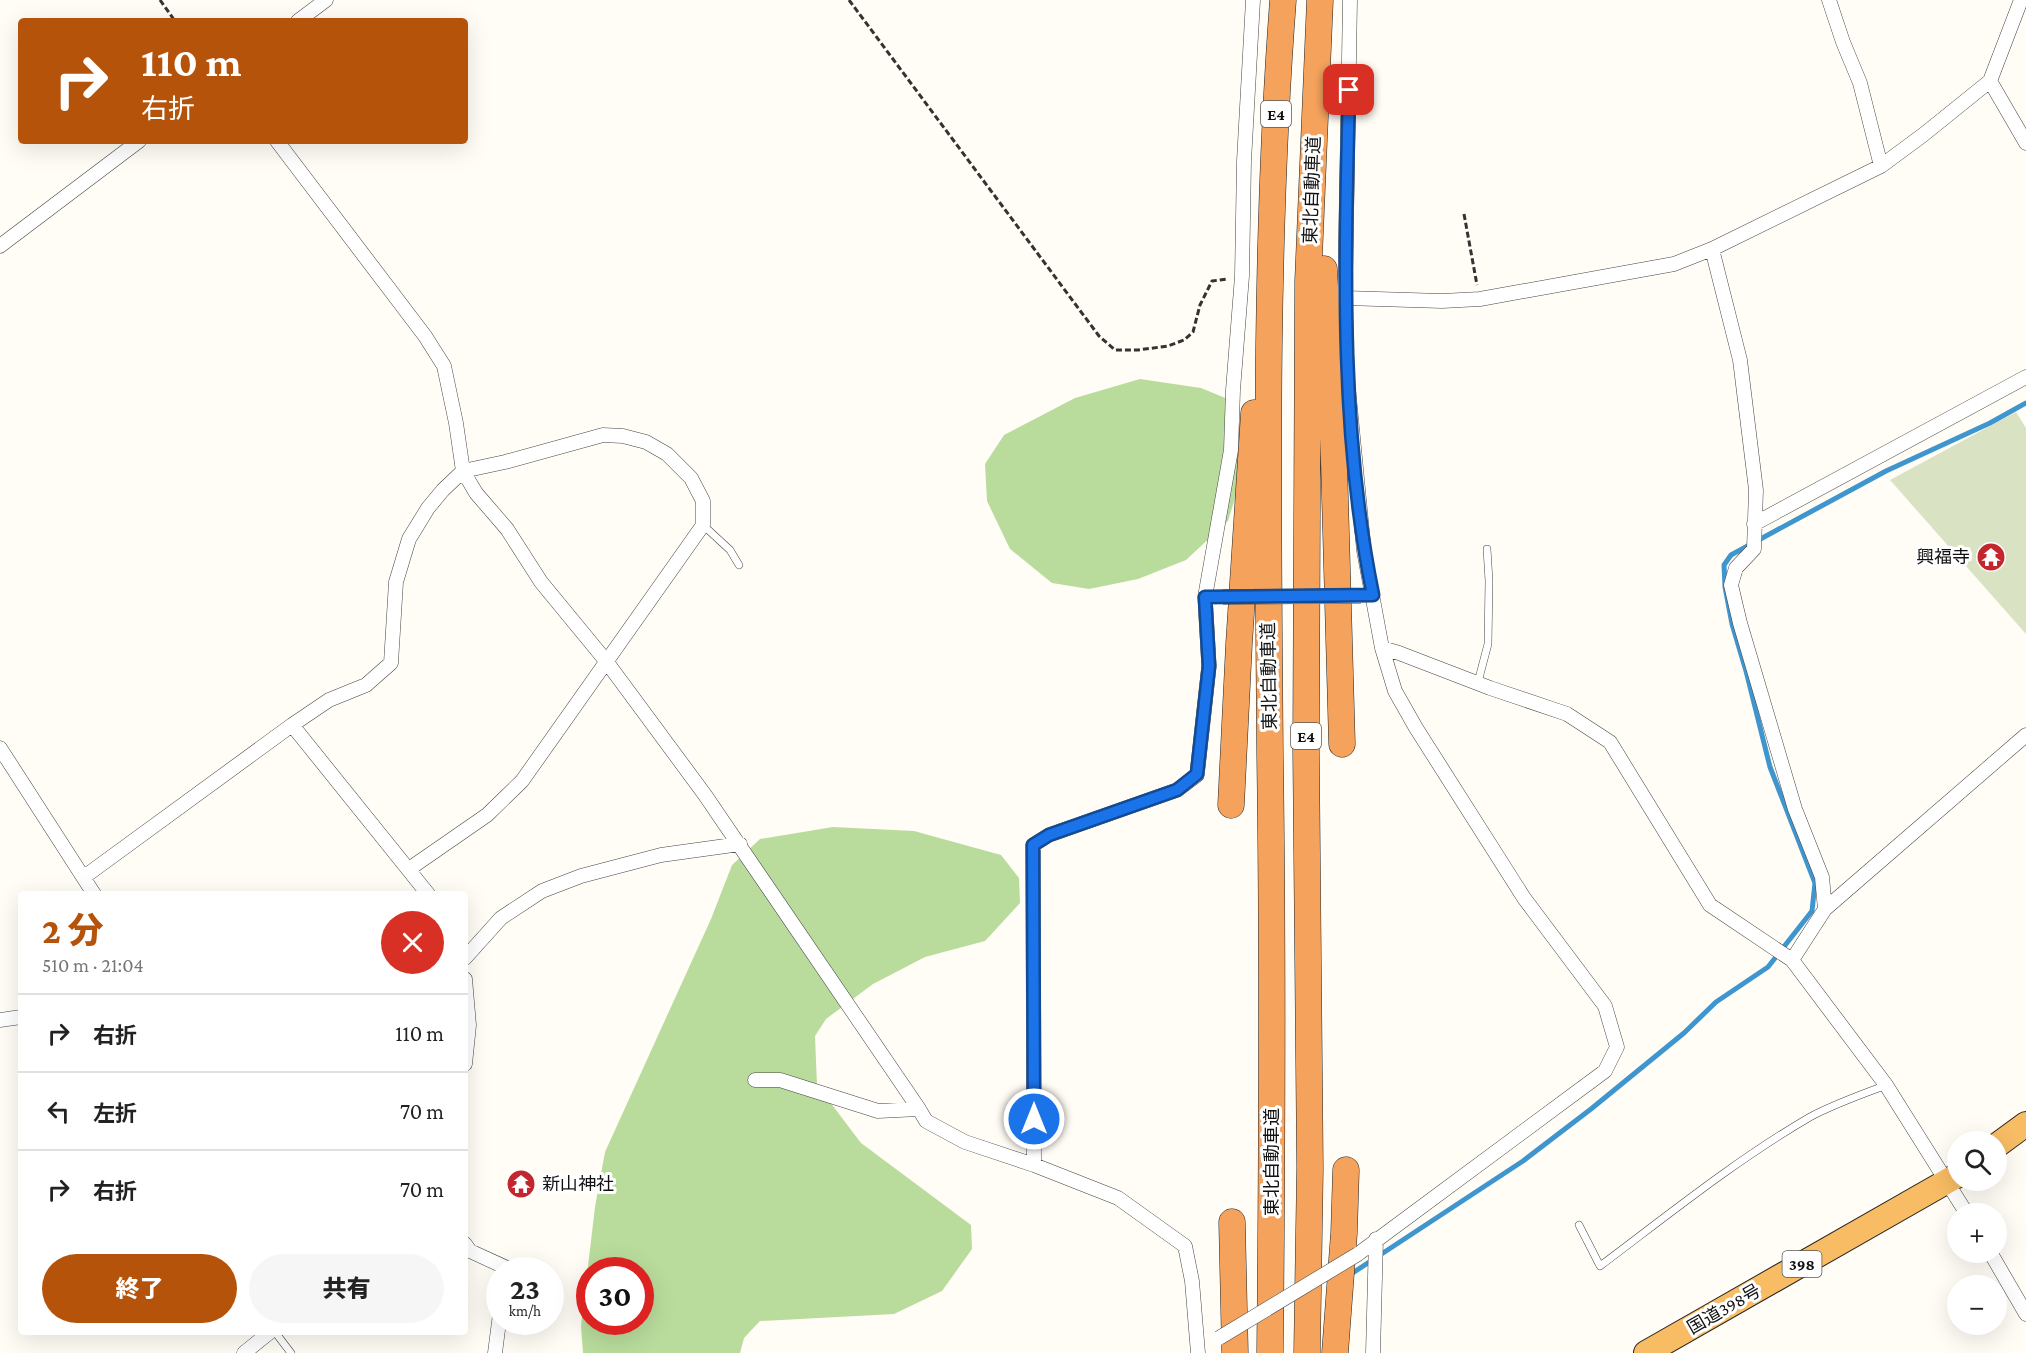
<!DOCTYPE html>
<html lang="ja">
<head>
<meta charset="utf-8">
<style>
  body { margin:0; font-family:"Crimson Pro","Noto Sans JP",serif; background:#f6f6f6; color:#222; height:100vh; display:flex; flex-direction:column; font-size:22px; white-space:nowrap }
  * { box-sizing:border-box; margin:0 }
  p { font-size:20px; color:#767676 }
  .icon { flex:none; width:33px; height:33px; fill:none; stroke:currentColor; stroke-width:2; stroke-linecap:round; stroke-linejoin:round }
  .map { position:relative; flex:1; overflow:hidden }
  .sheet { position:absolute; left:18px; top:891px; width:450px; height:444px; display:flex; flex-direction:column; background:#fff; border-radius:6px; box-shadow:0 6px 24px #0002 }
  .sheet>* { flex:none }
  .hud { position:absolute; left:18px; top:18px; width:450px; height:126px; border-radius:6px; box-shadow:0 6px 24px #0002; background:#b45309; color:#fff; overflow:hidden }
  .tools { position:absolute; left:1947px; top:1131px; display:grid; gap:12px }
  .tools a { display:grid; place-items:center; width:60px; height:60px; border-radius:50%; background:#fff; box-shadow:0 6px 24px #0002; font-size:30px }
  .speed { position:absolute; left:486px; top:1257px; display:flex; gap:12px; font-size:30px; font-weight:700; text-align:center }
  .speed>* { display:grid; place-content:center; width:78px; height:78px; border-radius:50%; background:#fff; box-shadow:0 6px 24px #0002; line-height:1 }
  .speed small { font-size:15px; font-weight:400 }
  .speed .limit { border:9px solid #d22; background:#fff; color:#111 }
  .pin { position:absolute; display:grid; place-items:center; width:51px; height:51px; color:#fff; margin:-26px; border-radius:12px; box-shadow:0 3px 9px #0006 }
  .me { position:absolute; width:66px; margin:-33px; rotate:0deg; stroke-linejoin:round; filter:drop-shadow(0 0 4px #0008) }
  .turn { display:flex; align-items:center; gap:21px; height:126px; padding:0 24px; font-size:27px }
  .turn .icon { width:78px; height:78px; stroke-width:2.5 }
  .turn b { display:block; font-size:42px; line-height:51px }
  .round { display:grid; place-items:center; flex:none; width:63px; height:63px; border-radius:32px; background:#f6f6f6 }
  .head { display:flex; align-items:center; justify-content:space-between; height:102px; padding:0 24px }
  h1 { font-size:36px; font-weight:800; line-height:45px; color:#b45309 }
  .button { display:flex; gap:12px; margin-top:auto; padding:12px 24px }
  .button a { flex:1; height:69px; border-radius:36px; background:#b45309; color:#fff; font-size:24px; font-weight:800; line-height:69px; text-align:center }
  .button a+a { background:#f6f6f6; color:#222 }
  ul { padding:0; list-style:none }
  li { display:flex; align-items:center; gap:18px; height:78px; padding:0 24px; border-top:2px solid #e0e0e0 }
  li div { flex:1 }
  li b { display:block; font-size:22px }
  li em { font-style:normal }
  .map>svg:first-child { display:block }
</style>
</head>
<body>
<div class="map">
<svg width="2026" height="1353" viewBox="0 0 2026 1353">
  <rect width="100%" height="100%" fill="#fffdf5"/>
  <path fill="#b9dc9c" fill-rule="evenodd" d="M 1140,379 L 1201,388 L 1235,402 L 1240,427 L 1242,475 L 1228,521 L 1186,560 L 1138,579 L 1089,589 L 1052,583 L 1010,549 L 987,501 L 985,464 L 1004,435 L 1075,398 Z
    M 833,827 L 914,831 L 1001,855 L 1019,878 L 1020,903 L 985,941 L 925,957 L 873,984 L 826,1019 L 815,1036 L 817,1085 L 861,1143 L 971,1225 L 972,1249 L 942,1291 L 894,1314 L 760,1321 L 744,1338 L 740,1353 L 583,1353 L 581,1326 L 595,1207 L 605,1152 L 711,919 L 732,865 L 760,839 ZM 590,1270 L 640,1270 L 640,1322 L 590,1322 Z"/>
  <path fill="#d9e3c4" d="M 2016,412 L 2026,428 L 2026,634 L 1890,480 Z"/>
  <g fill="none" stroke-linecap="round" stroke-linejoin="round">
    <path stroke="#3f96cf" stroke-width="5" d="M 1351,1274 L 1523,1161 L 1591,1109 L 1684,1033 L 1716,1002 L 1768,967 L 1812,911 L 1815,883 L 1770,767 L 1746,671 L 1732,624 L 1725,587 L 1724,565 L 1731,555 L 1886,471 L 1990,423 L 2026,403"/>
    <g stroke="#444" stroke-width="8">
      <path id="service" d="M 703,525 L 730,550 L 739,565
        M 1478,682 L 1488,644 L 1489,581 L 1487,549
        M 1579,1225 L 1600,1266 C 1668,1215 1736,1160 1810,1117 C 1834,1104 1861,1095 1886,1085
        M 275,1332 L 291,1353"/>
    </g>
    <g stroke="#444" stroke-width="15">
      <path id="minor" d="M 1350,0 L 1345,298 L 1347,376 L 1364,551 L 1382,648 L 1395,691 L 1416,728 L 1524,898 L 1605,1006 L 1617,1047 L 1605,1071 L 1358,1254
        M 1829,0 L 1843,42 L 1860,83 L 1881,166
        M 298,21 L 326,0
        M 1990,81 L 2026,143
        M 277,141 L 425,336 L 444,366 L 456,423 L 463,471 L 476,493 L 507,529 L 541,582 L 606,661 L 705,795 L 919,1109 L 926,1121 L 965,1142 L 1034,1165 L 1118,1198 L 1185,1246 L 1192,1281 L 1198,1353
        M 0,246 L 139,141
        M 1712,249 L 1740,360 L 1756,490 L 1754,549 L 1736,568 L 1731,585 L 1740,623 L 1795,809 L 1822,877 L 1825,909 L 1792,960
        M 1345,298 L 1442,301 L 1480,299 L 1674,264 L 1712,249 L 1881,166 L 1923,135 L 1990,81 L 2021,0
        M 1754,524 L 2026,377
        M 1382,648 L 1399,653 L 1490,688 L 1567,714 L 1610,742 L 1710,905 L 1792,960 L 1886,1085 L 1967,1214
        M 292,725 L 428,894
        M 0,748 L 94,894
        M 84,877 L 292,725 L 329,700 L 366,685 L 391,663 L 396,582 L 409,539 L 428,508 L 443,490 L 463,471 L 505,462 L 603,435 L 623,436 L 646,442 L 667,454 L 691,478 L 703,501 L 703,525 L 522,781 L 487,815 L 409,869
        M 1825,909 L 2026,735
        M 465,958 L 501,918 L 542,891 L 581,876 L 661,855 L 740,844
        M 465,979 L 469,1025 L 465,1064
        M 0,1020 L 21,1017
        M 755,1080 L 780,1080 L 878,1111 L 919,1109
        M 1034,1165 L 1033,845 L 1049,835 L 1177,790 L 1197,775 L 1209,666 L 1205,597 L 1231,450 L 1233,390 L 1242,276 L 1244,161 L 1253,0
        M 465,1244 L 470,1251 L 507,1268 L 506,1270
        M 1990,1252 L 2026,1314
        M 244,1353 L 270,1332
        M 495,1353 L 500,1314
        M 1373,1353 L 1376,1239"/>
    </g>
    <g stroke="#222" stroke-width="26">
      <path id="trunk" d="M 1996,1146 L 2026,1124
        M 1646,1353 L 1958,1175"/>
    </g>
    <g stroke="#222" stroke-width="27">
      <path id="motorway" d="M 1324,269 L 1333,427 L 1342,744
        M 1231,805 L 1239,644 L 1254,413
        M 1232,1222 L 1235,1353
        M 1270,1353 C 1272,1154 1273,954 1270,755 C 1268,503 1264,251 1283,0
        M 1307,1353 L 1310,1168 L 1306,749 L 1308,281 L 1320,0
        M 1335,1353 L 1344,1233 L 1346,1170"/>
    </g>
    <path stroke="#333" stroke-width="3" stroke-dasharray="6 3" stroke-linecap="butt" d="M 160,0 L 175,21
      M 849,0 L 1099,336 L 1115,350 L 1138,350 L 1168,346 L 1184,340 L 1193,332 L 1200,305 L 1212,281 L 1227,279
      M 1464,214 L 1477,285"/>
    <use href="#service" stroke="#fff" stroke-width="7"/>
    <use href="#minor" stroke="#fff" stroke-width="14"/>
    <use href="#trunk" stroke="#f7bc64" stroke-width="24"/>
    <use href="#motorway" stroke="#f5a25d" stroke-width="26"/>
    <g stroke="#444" stroke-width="15" stroke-linecap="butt">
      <path id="minor-bridge" d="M 1223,597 L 1361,596
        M 1219,1338 L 1358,1254"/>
    </g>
    <use href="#minor-bridge" stroke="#fff" stroke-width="14"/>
  </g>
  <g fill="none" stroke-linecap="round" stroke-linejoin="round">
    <g stroke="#114b97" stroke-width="15">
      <path id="route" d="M 1034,1119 L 1033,845 L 1049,835 L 1177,790 L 1197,774 L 1209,666 L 1205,597 L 1373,595 C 1339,429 1345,259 1349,90"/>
    </g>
    <use href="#route" stroke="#1a73e8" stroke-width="10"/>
  </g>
  <defs>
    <g id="temple-disc" transform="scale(1.5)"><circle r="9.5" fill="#c4262e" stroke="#fff"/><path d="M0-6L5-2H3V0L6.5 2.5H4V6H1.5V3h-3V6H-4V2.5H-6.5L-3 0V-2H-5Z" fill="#fff"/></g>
  </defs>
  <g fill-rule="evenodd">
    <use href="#temple-disc" x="1991" y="557"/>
    <use href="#temple-disc" x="521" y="1184"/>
  </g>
  <g text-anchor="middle" stroke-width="6" stroke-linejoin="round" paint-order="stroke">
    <g fill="#fff" stroke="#585858" stroke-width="1.5">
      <rect x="1261" y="101" width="30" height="26" rx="4.5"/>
      <rect x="1291" y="723" width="30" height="26" rx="4.5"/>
      <rect x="1782.5" y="1251" width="39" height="26" rx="4.5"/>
    </g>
    <g font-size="16" font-weight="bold" fill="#111">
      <text x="1276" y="120">E4</text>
      <text x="1306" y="742">E4</text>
      <text x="1802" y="1270">398</text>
    </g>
    <g font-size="18" fill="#111" stroke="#fff">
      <text transform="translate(1312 190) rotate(-88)" y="6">東北自動車道</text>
      <text transform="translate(1269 676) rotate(-91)" y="6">東北自動車道</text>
      <text transform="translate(1272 1162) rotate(-90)" y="6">東北自動車道</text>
      <text transform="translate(1724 1309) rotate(-30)" y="6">国道398号</text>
    </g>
    <g font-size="18" fill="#111" stroke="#fff" text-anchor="end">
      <text x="1970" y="563">興福寺</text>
      <text x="542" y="1190" text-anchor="start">新山神社</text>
    </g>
  </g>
</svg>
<div class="tools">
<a><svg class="icon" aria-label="search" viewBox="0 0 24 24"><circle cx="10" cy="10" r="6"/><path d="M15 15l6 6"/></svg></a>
<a>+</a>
<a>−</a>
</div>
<div class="speed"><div>23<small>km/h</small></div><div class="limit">30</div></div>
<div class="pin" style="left:1349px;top:90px;background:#d93025"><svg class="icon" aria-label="arrive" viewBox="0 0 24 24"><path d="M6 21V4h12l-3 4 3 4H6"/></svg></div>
<svg class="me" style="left:1034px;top:1119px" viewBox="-20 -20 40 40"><circle r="17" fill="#1a73e8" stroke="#fff" stroke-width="3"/><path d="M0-11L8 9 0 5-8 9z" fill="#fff"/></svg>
<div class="hud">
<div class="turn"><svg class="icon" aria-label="right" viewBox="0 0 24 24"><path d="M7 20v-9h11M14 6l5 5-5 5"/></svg><div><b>110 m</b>右折</div></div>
</div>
<section class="sheet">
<div class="head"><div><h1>2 分</h1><p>510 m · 21:04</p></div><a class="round" style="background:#d93025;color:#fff"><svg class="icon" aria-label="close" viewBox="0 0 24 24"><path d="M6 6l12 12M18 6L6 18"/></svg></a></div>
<ul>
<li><svg class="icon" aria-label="right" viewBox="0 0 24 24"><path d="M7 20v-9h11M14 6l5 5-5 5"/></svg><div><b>右折</b></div><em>110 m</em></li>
<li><svg class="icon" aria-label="left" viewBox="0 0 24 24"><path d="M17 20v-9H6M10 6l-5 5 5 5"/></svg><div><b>左折</b></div><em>70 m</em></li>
<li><svg class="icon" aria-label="right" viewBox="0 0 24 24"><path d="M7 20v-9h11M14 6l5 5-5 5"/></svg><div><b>右折</b></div><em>70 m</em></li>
</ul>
<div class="button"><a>終了</a><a>共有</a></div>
</section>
</div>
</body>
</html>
